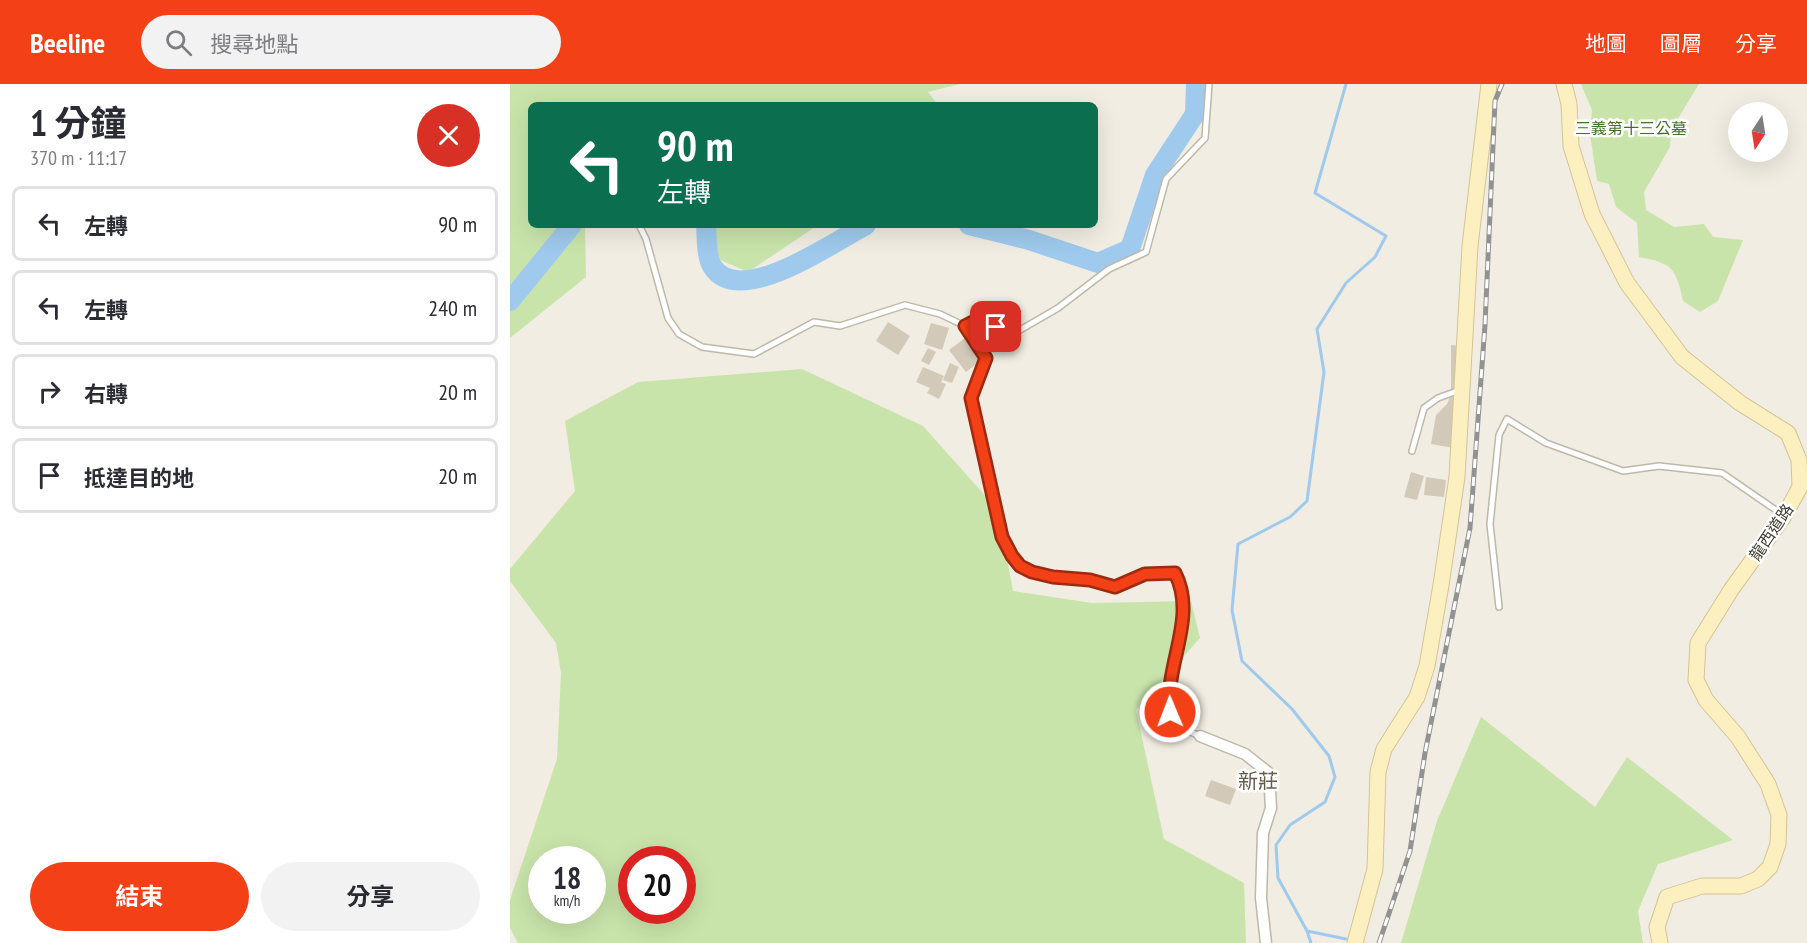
<!DOCTYPE html>
<html lang="zh-TW">
<head>
<meta charset="utf-8">
<style>
  body { margin:0; font-family:"PT Sans Narrow","Noto Sans TC",sans-serif; background:#f2f2f3; color:#2b2b33; height:100vh; display:flex; flex-direction:column; font-size:22px; white-space:nowrap }
  * { box-sizing:border-box; margin:0 }
  p { font-size:20px; color:#7c7c81 }
  .icon { flex:none; width:33px; height:33px; fill:none; stroke:currentColor; stroke-width:2; stroke-linecap:round; stroke-linejoin:round }
  .map { position:relative; flex:1; overflow:hidden }
  .drawer { display:flex; flex-direction:column; background:#fff; width:510px }
  .drawer>* { flex:none }
  .top-card { position:absolute; left:18px; top:18px; width:570px; height:126px; border-radius:9px; box-shadow:0 6px 24px #0002; background:#0b6e4f; color:#fff; overflow:hidden }
  .needle { width:39px; rotate:192deg }
  .tools { position:absolute; left:1218px; top:18px; display:grid; gap:12px }
  .tools a { display:grid; place-items:center; width:60px; height:60px; border-radius:50%; background:#fff; box-shadow:0 6px 24px #0002; font-size:30px }
  .speed { position:absolute; left:18px; top:762px; display:flex; gap:12px; font-size:30px; font-weight:700; text-align:center }
  .speed>* { display:grid; place-content:center; width:78px; height:78px; border-radius:50%; background:#fff; box-shadow:0 6px 24px #0002; line-height:1 }
  .speed small { font-size:15px; font-weight:400 }
  .speed .limit { border:9px solid #d22; background:#fff; color:#111 }
  .pin { position:absolute; display:grid; place-items:center; width:51px; height:51px; color:#fff; margin:-26px; border-radius:12px; box-shadow:0 3px 9px #0006 }
  .me { position:absolute; width:66px; margin:-33px; rotate:359deg; stroke-linejoin:round; filter:drop-shadow(0 0 4px #0008) }
  .turn { display:flex; align-items:center; gap:21px; height:126px; padding:0 30px; font-size:27px }
  .turn .icon { width:78px; height:78px; stroke-width:2.5 }
  .turn b { display:block; font-size:42px; line-height:51px }
  .round { display:grid; place-items:center; flex:none; width:63px; height:63px; border-radius:32px; background:#f2f2f3 }
  .head { display:flex; align-items:center; justify-content:space-between; height:102px; padding:0 30px }
  h1 { font-size:36px; font-weight:700; line-height:45px }
  .cta { display:flex; gap:12px; margin-top:auto; padding:12px 30px }
  .cta a { flex:1; height:69px; border-radius:36px; background:#f34017; color:#fff; font-size:24px; font-weight:700; line-height:69px; text-align:center }
  .cta a+a { background:#f2f2f3; color:#2b2b33 }
  ul { padding:0; list-style:none }
  li { display:flex; align-items:center; gap:18px; height:75px; margin:0 12px 9px; padding:0 18px; border:3px solid #e1e1e2; border-radius:9px }
  li div { flex:1 }
  li b { display:block; font-size:22px }
  li em { font-style:normal }
  header { display:flex; align-items:center; gap:36px; box-sizing:border-box; height:84px; padding:0 30px; background:#f34017; color:#fff }
  header strong { font-size:28px }
  nav { display:flex; gap:33px; margin-inline-start:auto; font-size:21px }
  .search { width:420px; height:54px; background:#f2f2f3; display:flex; align-items:center; gap:15px; box-sizing:border-box; padding:0 21px; border-radius:33px; color:#7c7c81; font-size:22px }
  main { display:flex; flex:1; min-height:0 }
  .map>svg:first-child { display:block }
</style>
</head>
<body>
<header>
<strong>Beeline</strong>
<div class="search"><svg class="icon" aria-label="search" viewBox="0 0 24 24"><circle cx="10" cy="10" r="6"/><path d="M15 15l6 6"/></svg>搜尋地點</div>
<nav><a>地圖</a><a>圖層</a><a>分享</a></nav>
</header>
<main>
<section class="drawer">
<div class="head"><div><h1>1 分鐘</h1><p>370 m · 11:17</p></div><a class="round" style="background:#d93025;color:#fff"><svg class="icon" aria-label="close" viewBox="0 0 24 24"><path d="M6 6l12 12M18 6L6 18"/></svg></a></div>
<ul>
<li><svg class="icon" aria-label="left" viewBox="0 0 24 24"><path d="M17 20v-9H6M10 6l-5 5 5 5"/></svg><div><b>左轉</b></div><em>90 m</em></li>
<li><svg class="icon" aria-label="left" viewBox="0 0 24 24"><path d="M17 20v-9H6M10 6l-5 5 5 5"/></svg><div><b>左轉</b></div><em>240 m</em></li>
<li><svg class="icon" aria-label="right" viewBox="0 0 24 24"><path d="M7 20v-9h11M14 6l5 5-5 5"/></svg><div><b>右轉</b></div><em>20 m</em></li>
<li><svg class="icon" aria-label="arrive" viewBox="0 0 24 24"><path d="M6 21V4h12l-3 4 3 4H6"/></svg><div><b>抵達目的地</b></div><em>20 m</em></li>
</ul>
<div class="cta"><a>結束</a><a>分享</a></div>
</section>
<div class="map">
<svg width="1297" height="859" viewBox="0 0 1297 859">
  <rect width="100%" height="100%" fill="#f1ede2"/>
  <path fill="#c9e4ab" fill-rule="evenodd" d="M 0,0 L 450,0 L 418,8 L 428,21 L 21,21 L 21,141 L 75,141 L 76,193 L 0,254 Z
    M 1071,0 L 1189,0 L 1161,46 L 1160,63 L 1134,108 L 1136,126 L 1164,143 L 1194,140 L 1203,153 L 1233,156 L 1208,217 L 1190,228 L 1173,217 C 1166,185 1163,179 1129,173 L 1127,139 L 1106,123 L 1099,100 L 1087,97 L 1080,50 L 1082,26 Z
    M 199,141 L 308,141 L 238,188 L 201,172 Z
    M 292,285 L 413,342 L 488,426 L 503,507 L 582,519 L 681,517 L 690,554 L 626,626 L 654,755 L 734,799 L 736,859 L 8,859 L 0,844 L 0,816 L 47,675 L 51,589 L 46,559 L 0,497 L 0,485 L 65,407 L 55,337 L 128,298 ZM 32,776 L 82,776 L 82,826 L 32,826 ZM 122,776 L 172,776 L 172,826 L 122,826 Z
    M 971,633 L 1085,723 L 1117,673 L 1223,756 L 1148,780 L 1128,827 L 1133,859 L 891,859 L 927,737 Z"/>
  <g fill="none" stroke-linecap="round" stroke-linejoin="round">
    <path stroke="#9fcaed" stroke-width="3" d="M 797,847 L 836,855
      M 801,859 L 797,847 L 768,794 L 766,761 L 780,741 L 815,718 L 825,693 L 819,672 L 782,625 L 732,577 L 722,526 L 728,460 L 780,433 L 797,417 L 814,288 L 807,245 L 836,199 L 865,173 L 876,152 L 805,109 L 836,0"/>
    <path stroke="#9fcaed" stroke-width="20" d="M 196,141 C 197,153 196,172 202,182 C 229,226 325,157 356,141
      M 459,141 L 519,156 L 588,179 L 620,165 L 645,91 L 685,30 L 686,0
      M 0,217 L 62,141"/>
  </g>
  <path fill="#d2c9b8" d="M 378,238 L 400,252 L 388,271 L 366,257 Z
    M 421,239 L 439,244 L 432,266 L 414,260 Z
    M 455,254 L 472,276 L 456,288 L 439,266 Z
    M 941,261 L 951,262 L 944,364 L 921,360 L 926,331 L 937,320 L 941,311 Z
    M 418,264 L 426,268 L 419,281 L 411,277 Z
    M 440,279 L 449,283 L 442,299 L 433,296 Z
    M 413,283 L 434,292 L 431,298 L 436,300 L 429,315 L 417,309 L 420,304 L 406,298 Z
    M 901,388 L 914,392 L 907,416 L 894,413 Z
    M 916,393 L 936,396 L 934,413 L 914,411 Z
    M 701,696 L 726,705 L 720,721 L 695,712 Z"/>
  <g fill="none" stroke-linecap="round" stroke-linejoin="round">
    <g stroke="#beb8a8" stroke-width="8">
      <path id="lane" d="M 129,141 L 136,155 L 158,234 L 169,250 L 192,263 L 244,270 L 304,238 L 330,242 L 395,221 L 430,230 L 455,242 L 469,235 L 503,250 L 548,224 L 599,185 L 636,168 L 656,95 L 695,54 L 699,0
        M 455,242 L 476,274 L 461,314 L 492,453 C 517,500 533,489 578,496 C 587,497 596,502 605,503 L 635,490 L 665,489 C 690,538 640,606 666,638 C 671,645 683,649 690,652
        M 902,367 L 914,324 L 928,314 L 950,306
        M 989,523 L 980,440 L 989,351 L 997,335 L 1036,359 L 1113,387 L 1149,382 L 1212,389 L 1273,431"/>
    </g>
    <g stroke="#beb8a8" stroke-width="13">
      <path id="street" d="M 690,652 L 735,670 L 759,689 L 761,724 L 753,749 L 751,814 L 756,859"/>
    </g>
    <g stroke="#d3c495" stroke-width="17">
      <path id="secondary" d="M 1054,0 L 1059,20 L 1061,62 L 1082,130 L 1117,199 L 1172,273 L 1230,319 L 1278,349 L 1289,376 L 1290,403 L 1274,432 L 1221,506 L 1188,559 L 1186,596 L 1196,616 L 1228,653 L 1258,700 L 1269,731 L 1268,760 L 1260,783 L 1248,795 L 1231,802 L 1192,802 L 1157,813 L 1147,843 L 1150,859
        M 845,859 L 865,785 L 868,688 L 874,665 L 907,613 L 917,582 L 931,501 L 947,393 L 960,162 L 979,0"/>
    </g>
    <use href="#lane" stroke="#fff" stroke-width="5"/>
    <use href="#street" stroke="#fff" stroke-width="10"/>
    <use href="#secondary" stroke="#fdf0c0" stroke-width="15"/>
    <g stroke="#929292" stroke-width="5">
      <path id="rail" d="M 869,859 L 900,767 L 915,669 L 960,444 L 975,241 L 985,17 L 992,0"/>
    </g>
    <use href="#rail" stroke="#fff" stroke-width="3" stroke-dasharray="9" stroke-linecap="butt"/>
  </g>
  <g fill="none" stroke-linecap="round" stroke-linejoin="round">
    <g stroke="#9e2a0f" stroke-width="15">
      <path id="route" d="M 486,243 L 469,235 L 455,242 L 476,274 L 461,314 L 492,453 L 502,472 L 510,482 L 522,488 L 543,493 L 580,496 L 605,503 L 635,490 L 665,489 C 688,534 654,581 660,628"/>
    </g>
    <use href="#route" stroke="#f34017" stroke-width="10"/>
  </g>
  <g text-anchor="middle" stroke-width="5" stroke-linejoin="round" paint-order="stroke">
    <g font-size="16" fill="#417129" stroke="#fff">
      <text x="1121" y="50">三義第十三公墓</text>
    </g>
    <g font-size="16" fill="#423d33" stroke="#fff">
      <text transform="translate(1261 448) rotate(-56)" y="6">龍西道路</text>
    </g>
    <g font-size="20" fill="#645b4b" stroke="#fff">
      <text x="748" y="704">新莊</text>
    </g>
  </g>
</svg>
<div class="tools">
<a><svg class="needle" viewBox="-14 -14 28 28"><path d="M0-13l5 13h-10z" fill="#e53935"/><path d="M0 13l5-13h-10z" fill="#7c7c81"/></svg></a>
</div>
<div class="speed"><div>18<small>km/h</small></div><div class="limit">20</div></div>
<div class="pin" style="left:486px;top:243px;background:#d93025"><svg class="icon" aria-label="arrive" viewBox="0 0 24 24"><path d="M6 21V4h12l-3 4 3 4H6"/></svg></div>
<svg class="me" style="left:660px;top:628px" viewBox="-20 -20 40 40"><circle r="17" fill="#f34017" stroke="#fff" stroke-width="3"/><path d="M0-11L8 9 0 5-8 9z" fill="#fff"/></svg>
<div class="top-card">
<div class="turn"><svg class="icon" aria-label="left" viewBox="0 0 24 24"><path d="M17 20v-9H6M10 6l-5 5 5 5"/></svg><div><b>90 m</b>左轉</div></div>
</div>
</div>
</main>
</body>
</html>
